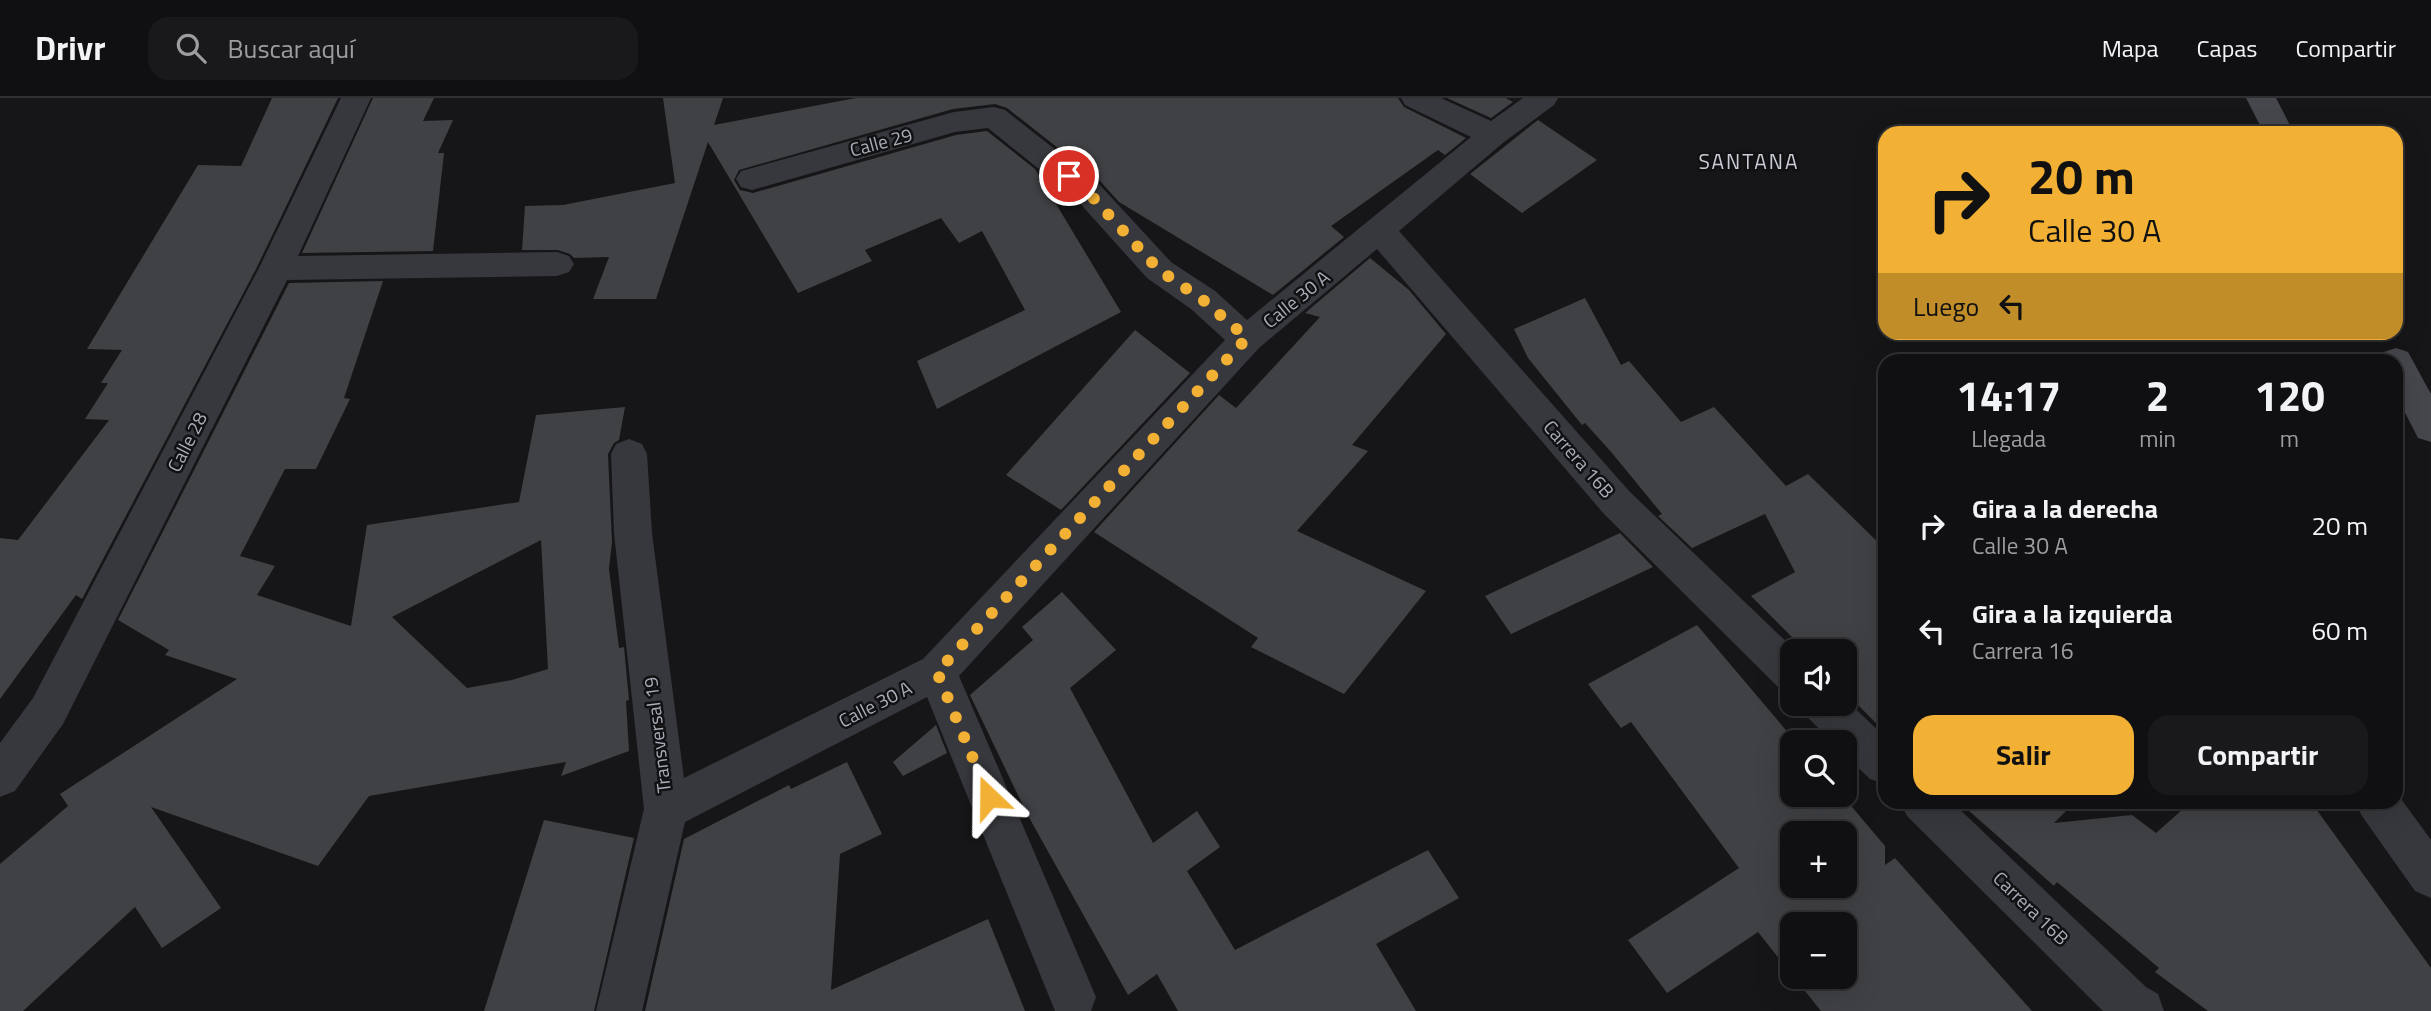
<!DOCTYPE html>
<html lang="es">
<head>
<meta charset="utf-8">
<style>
  body { margin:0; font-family:"Titillium Web",sans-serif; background:#19191b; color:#f1f3f6; height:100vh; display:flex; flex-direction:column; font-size:26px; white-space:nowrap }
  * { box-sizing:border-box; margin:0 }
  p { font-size:23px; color:#9c9d9f }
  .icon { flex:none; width:38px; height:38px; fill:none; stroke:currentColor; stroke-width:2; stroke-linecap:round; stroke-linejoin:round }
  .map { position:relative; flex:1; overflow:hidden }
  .sheet { position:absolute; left:1878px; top:256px; width:525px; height:455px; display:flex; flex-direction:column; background:#101012; border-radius:21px; box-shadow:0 7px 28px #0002,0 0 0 2px #303032 }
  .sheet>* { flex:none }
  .banner { position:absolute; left:1878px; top:28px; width:525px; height:214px; border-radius:21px; box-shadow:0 7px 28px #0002,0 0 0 2px #303032; background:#f2b134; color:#111; overflow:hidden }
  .fabs { position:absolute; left:1780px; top:541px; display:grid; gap:14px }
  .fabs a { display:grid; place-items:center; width:77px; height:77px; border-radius:14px; background:#101012; box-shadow:0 7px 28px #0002,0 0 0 2px #303032; font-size:35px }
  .pin { position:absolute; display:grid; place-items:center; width:60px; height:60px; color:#fff; margin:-30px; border:4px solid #fff; border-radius:50%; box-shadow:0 2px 7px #0007 }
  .me { position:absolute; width:77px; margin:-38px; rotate:337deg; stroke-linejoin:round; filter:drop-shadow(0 0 5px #0008) }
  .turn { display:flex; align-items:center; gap:24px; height:147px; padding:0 35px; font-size:32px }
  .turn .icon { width:91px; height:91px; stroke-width:2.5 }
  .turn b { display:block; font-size:49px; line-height:60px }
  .then { display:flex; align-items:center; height:66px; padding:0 35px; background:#0003; gap:14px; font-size:26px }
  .eta { display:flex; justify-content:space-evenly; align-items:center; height:119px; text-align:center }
  .eta b { font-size:42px; font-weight:700; line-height:49px }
  .button { display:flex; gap:14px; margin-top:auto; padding:14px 35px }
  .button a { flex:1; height:80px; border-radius:21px; background:#f2b134; color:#111; font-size:28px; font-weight:700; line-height:80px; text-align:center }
  .button a+a { background:#19191b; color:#f1f3f6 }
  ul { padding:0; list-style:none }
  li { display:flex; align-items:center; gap:21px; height:105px; padding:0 35px }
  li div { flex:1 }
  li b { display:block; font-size:26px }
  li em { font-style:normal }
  header { display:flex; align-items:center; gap:42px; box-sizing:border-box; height:98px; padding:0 35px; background:#101012; border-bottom:2px solid #303032 }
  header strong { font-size:33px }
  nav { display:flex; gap:38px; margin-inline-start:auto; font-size:24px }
  .search { width:490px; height:63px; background:#19191b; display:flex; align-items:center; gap:18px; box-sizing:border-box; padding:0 24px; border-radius:21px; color:#9c9d9f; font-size:26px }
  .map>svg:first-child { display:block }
</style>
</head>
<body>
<header>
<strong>Drivr</strong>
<div class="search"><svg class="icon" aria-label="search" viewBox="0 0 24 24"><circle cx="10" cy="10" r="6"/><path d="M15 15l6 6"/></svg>Buscar aquí</div>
<nav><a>Mapa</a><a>Capas</a><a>Compartir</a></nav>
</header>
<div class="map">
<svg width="2431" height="913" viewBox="0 0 2431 913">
  <rect width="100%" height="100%" fill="#161618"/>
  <path fill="#404145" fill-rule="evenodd" d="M 272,0 L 338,0 L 257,169 L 82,501 L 76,497 L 0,601 L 0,440 L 18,442 L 109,322 L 85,321 L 108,285 L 101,285 L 122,252 L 87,251 L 198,67 L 241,68 Z
    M 373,0 L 434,0 L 423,23 L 453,22 L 438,55 L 444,55 L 433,153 L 302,155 Z
    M 663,0 L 723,0 L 714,27 L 856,0 L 1398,0 L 1404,9 L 1466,40 L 1445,57 L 1438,52 L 1331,128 L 1344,139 L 1273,197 L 1119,104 L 1100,83 L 1007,10 L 995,6 L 953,11 L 739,72 L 734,82 L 740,92 L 753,95 L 956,37 L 987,33 L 1035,71 L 1121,214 L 937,311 L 917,263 L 1025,212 L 982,133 L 959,145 L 941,120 L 865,152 L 872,163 L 798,195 L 708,44 L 656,201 L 593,201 L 609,159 L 574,160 L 570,156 L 558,152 L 522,152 L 525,108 L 563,107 L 675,85 Z
    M 1447,0 L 1506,0 L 1513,4 L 1491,20 Z
    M 1538,22 L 1597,62 L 1522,115 L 1470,76 Z
    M 1370,160 L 1409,192 L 1446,236 L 1352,347 L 1368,353 L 1297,433 L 1426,493 L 1344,596 L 1251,549 L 1258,540 L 1094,434 L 1219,297 L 1236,310 L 1320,219 L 1305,215 Z
    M 383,183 L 344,300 L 350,301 L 316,371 L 285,371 L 240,458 L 275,468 L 257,497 L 351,528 L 367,427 L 519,404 L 536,317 L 625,309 L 619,342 L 614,345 L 608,356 L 612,444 L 609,471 L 619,550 L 624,549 L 629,602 L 626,603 L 629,653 L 561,678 L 566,664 L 369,698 L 318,768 L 151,709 L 221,810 L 162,850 L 135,809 L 23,913 L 0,913 L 0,766 L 68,708 L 60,696 L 237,581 L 165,557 L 169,552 L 118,522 L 289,185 ZM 541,442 L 548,571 L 512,582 L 467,590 L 392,519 Z
    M 1585,200 L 1621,267 L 1629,263 L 1681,324 L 1714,309 L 1786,388 L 1808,376 L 1885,451 L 1885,634 L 1844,593 L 1844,553 L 1806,553 L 1751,498 L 1795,474 L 1765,416 L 1692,450 L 1658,418 L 1662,416 L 1612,355 L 1585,325 L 1582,327 L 1528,260 L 1514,231 Z
    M 1135,232 L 1190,275 L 1061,412 L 1006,377 Z
    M 1620,435 L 1653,469 L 1511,536 L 1485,498 Z
    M 1062,494 L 1116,552 L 1070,590 L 1153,745 L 1197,713 L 1220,749 L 1187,773 L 1235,852 L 1428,752 L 1459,800 L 1376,846 L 1416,913 L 1178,913 L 1157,876 L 1128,897 L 1026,714 L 970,597 L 1033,542 L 1022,529 Z
    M 1697,527 L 1796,644 L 1792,644 L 1792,696 L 1841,696 L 1885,748 L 1885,767 L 1895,760 L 2032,913 L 1821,913 L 1793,878 L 1844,878 L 1844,826 L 1792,826 L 1792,877 L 1758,834 L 1667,895 L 1628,842 L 1739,770 L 1631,624 L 1621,630 L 1588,586 ZM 1792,735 L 1844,735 L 1844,788 L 1792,788 Z
    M 936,627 L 947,655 L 903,678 L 893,664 Z
    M 847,664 L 882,736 L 840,756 L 831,892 L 988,821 L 1025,913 L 645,913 L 684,741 L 789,687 L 791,691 Z
    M 1959,704 L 2075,704 L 2054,725 L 2132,717 L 2156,735 L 2183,711 L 2252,704 L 2311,704 L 2431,870 L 2431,913 L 2208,913 L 2155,874 L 2159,870 L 2057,784 L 2054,788 Z
    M 544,722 L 634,740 L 594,913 L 484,913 Z"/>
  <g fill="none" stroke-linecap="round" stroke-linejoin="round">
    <path fill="#37383d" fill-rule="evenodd" d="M 341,0 L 371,0 L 298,158 L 557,154 L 569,158 L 574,166 L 569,174 L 557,178 L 287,182 L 63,626 L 15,693 L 0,699 L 0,645 L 33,600 L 259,170 Z
      M 1401,0 L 1441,0 L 1491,23 L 1523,0 L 1558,0 L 1554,7 L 1504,44 L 1399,133 L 1630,394 L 1796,553 L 1792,553 L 1792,594 L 1778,589 L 1604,416 L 1377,151 L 1259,250 L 959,578 L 1096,899 L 1091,913 L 1055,913 L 927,599 L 685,724 L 642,913 L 596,913 L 644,711 L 614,435 L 611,356 L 616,346 L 629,341 L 642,346 L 647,356 L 652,435 L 684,680 L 923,561 L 1225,242 L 1191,211 L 1147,180 L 1076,101 L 988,30 L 955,34 L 752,92 L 741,89 L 736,81 L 741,73 L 954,14 L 994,9 L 1005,12 L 1098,85 L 1171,164 L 1215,193 L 1247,222 L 1471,39 L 1405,7 Z
      M 1844,600 L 1885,639 L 1885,686 L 1870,681 L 1844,656 L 1844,644 L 1833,644 L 1807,619 L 1801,606 L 1844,606 Z
      M 2396,694 L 2431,742 L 2431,800 L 2415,793 L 2362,718 L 2355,704 L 2396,704 Z
      M 1900,704 L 1952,704 L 2146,889 L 2158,896 L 2164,913 L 2103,913 L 1907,718 Z"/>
    <path fill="#45474d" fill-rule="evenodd" d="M 2246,0 L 2276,0 L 2294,35 L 2264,35 Z
      M 2396,250 L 2408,254 L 2431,296 L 2431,344 L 2418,340 L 2396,297 L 2396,262 L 2379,262 L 2384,254 Z"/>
  </g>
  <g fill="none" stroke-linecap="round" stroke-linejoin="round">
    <path stroke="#f2b134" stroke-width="12" stroke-dasharray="0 21.6" d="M 989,699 L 937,574 L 1247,240 L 1203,202 L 1159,172 L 1087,93 L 1069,78"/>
  </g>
  <g text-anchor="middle" stroke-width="5" stroke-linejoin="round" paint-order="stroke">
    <g font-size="19" fill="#a8adb8" stroke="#111113">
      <text transform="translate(881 44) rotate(-15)" y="7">Calle 29</text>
      <text transform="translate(1296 201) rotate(-39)" y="7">Calle 30 A</text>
      <text transform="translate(187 344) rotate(-63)" y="7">Calle 28</text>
      <text transform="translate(1579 361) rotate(49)" y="7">Carrera 16B</text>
      <text transform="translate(875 606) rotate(-27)" y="7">Calle 30 A</text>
      <text transform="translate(657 637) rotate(-97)" y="7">Transversal 19</text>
      <text transform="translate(2031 810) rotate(44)" y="7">Carrera 16B</text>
    </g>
    <g font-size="21" letter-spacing="2" fill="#c9ccd4" stroke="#111113">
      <text x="1749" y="71">SANTANA</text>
    </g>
  </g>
</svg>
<div class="fabs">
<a><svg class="icon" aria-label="sound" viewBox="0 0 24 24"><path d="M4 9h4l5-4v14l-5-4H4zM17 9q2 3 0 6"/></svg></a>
<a><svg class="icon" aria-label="search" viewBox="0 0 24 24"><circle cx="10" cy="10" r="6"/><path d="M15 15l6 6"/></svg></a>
<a>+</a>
<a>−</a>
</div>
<div class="pin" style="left:1069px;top:78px;background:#d93025"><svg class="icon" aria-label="arrive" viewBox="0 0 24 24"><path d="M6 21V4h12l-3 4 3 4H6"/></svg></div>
<svg class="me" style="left:989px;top:699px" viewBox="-20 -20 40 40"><path d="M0-17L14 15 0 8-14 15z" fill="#f2b134" stroke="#fff" stroke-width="4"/></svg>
<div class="banner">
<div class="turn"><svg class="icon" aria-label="right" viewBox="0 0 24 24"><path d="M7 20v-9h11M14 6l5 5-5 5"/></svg><div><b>20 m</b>Calle 30 A</div></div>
<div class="then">Luego<svg class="icon" aria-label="left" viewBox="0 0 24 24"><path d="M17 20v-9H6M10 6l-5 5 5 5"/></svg></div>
</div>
<section class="sheet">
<div class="eta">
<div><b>14:17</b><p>Llegada</p></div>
<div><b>2</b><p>min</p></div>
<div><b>120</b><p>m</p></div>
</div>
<ul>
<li><svg class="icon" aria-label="right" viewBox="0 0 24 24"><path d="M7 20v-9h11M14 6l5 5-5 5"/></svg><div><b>Gira a la derecha</b><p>Calle 30 A</p></div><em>20 m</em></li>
<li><svg class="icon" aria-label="left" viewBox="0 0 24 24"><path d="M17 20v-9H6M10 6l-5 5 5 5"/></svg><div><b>Gira a la izquierda</b><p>Carrera 16</p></div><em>60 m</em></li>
</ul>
<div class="button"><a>Salir</a><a>Compartir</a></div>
</section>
</div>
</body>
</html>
